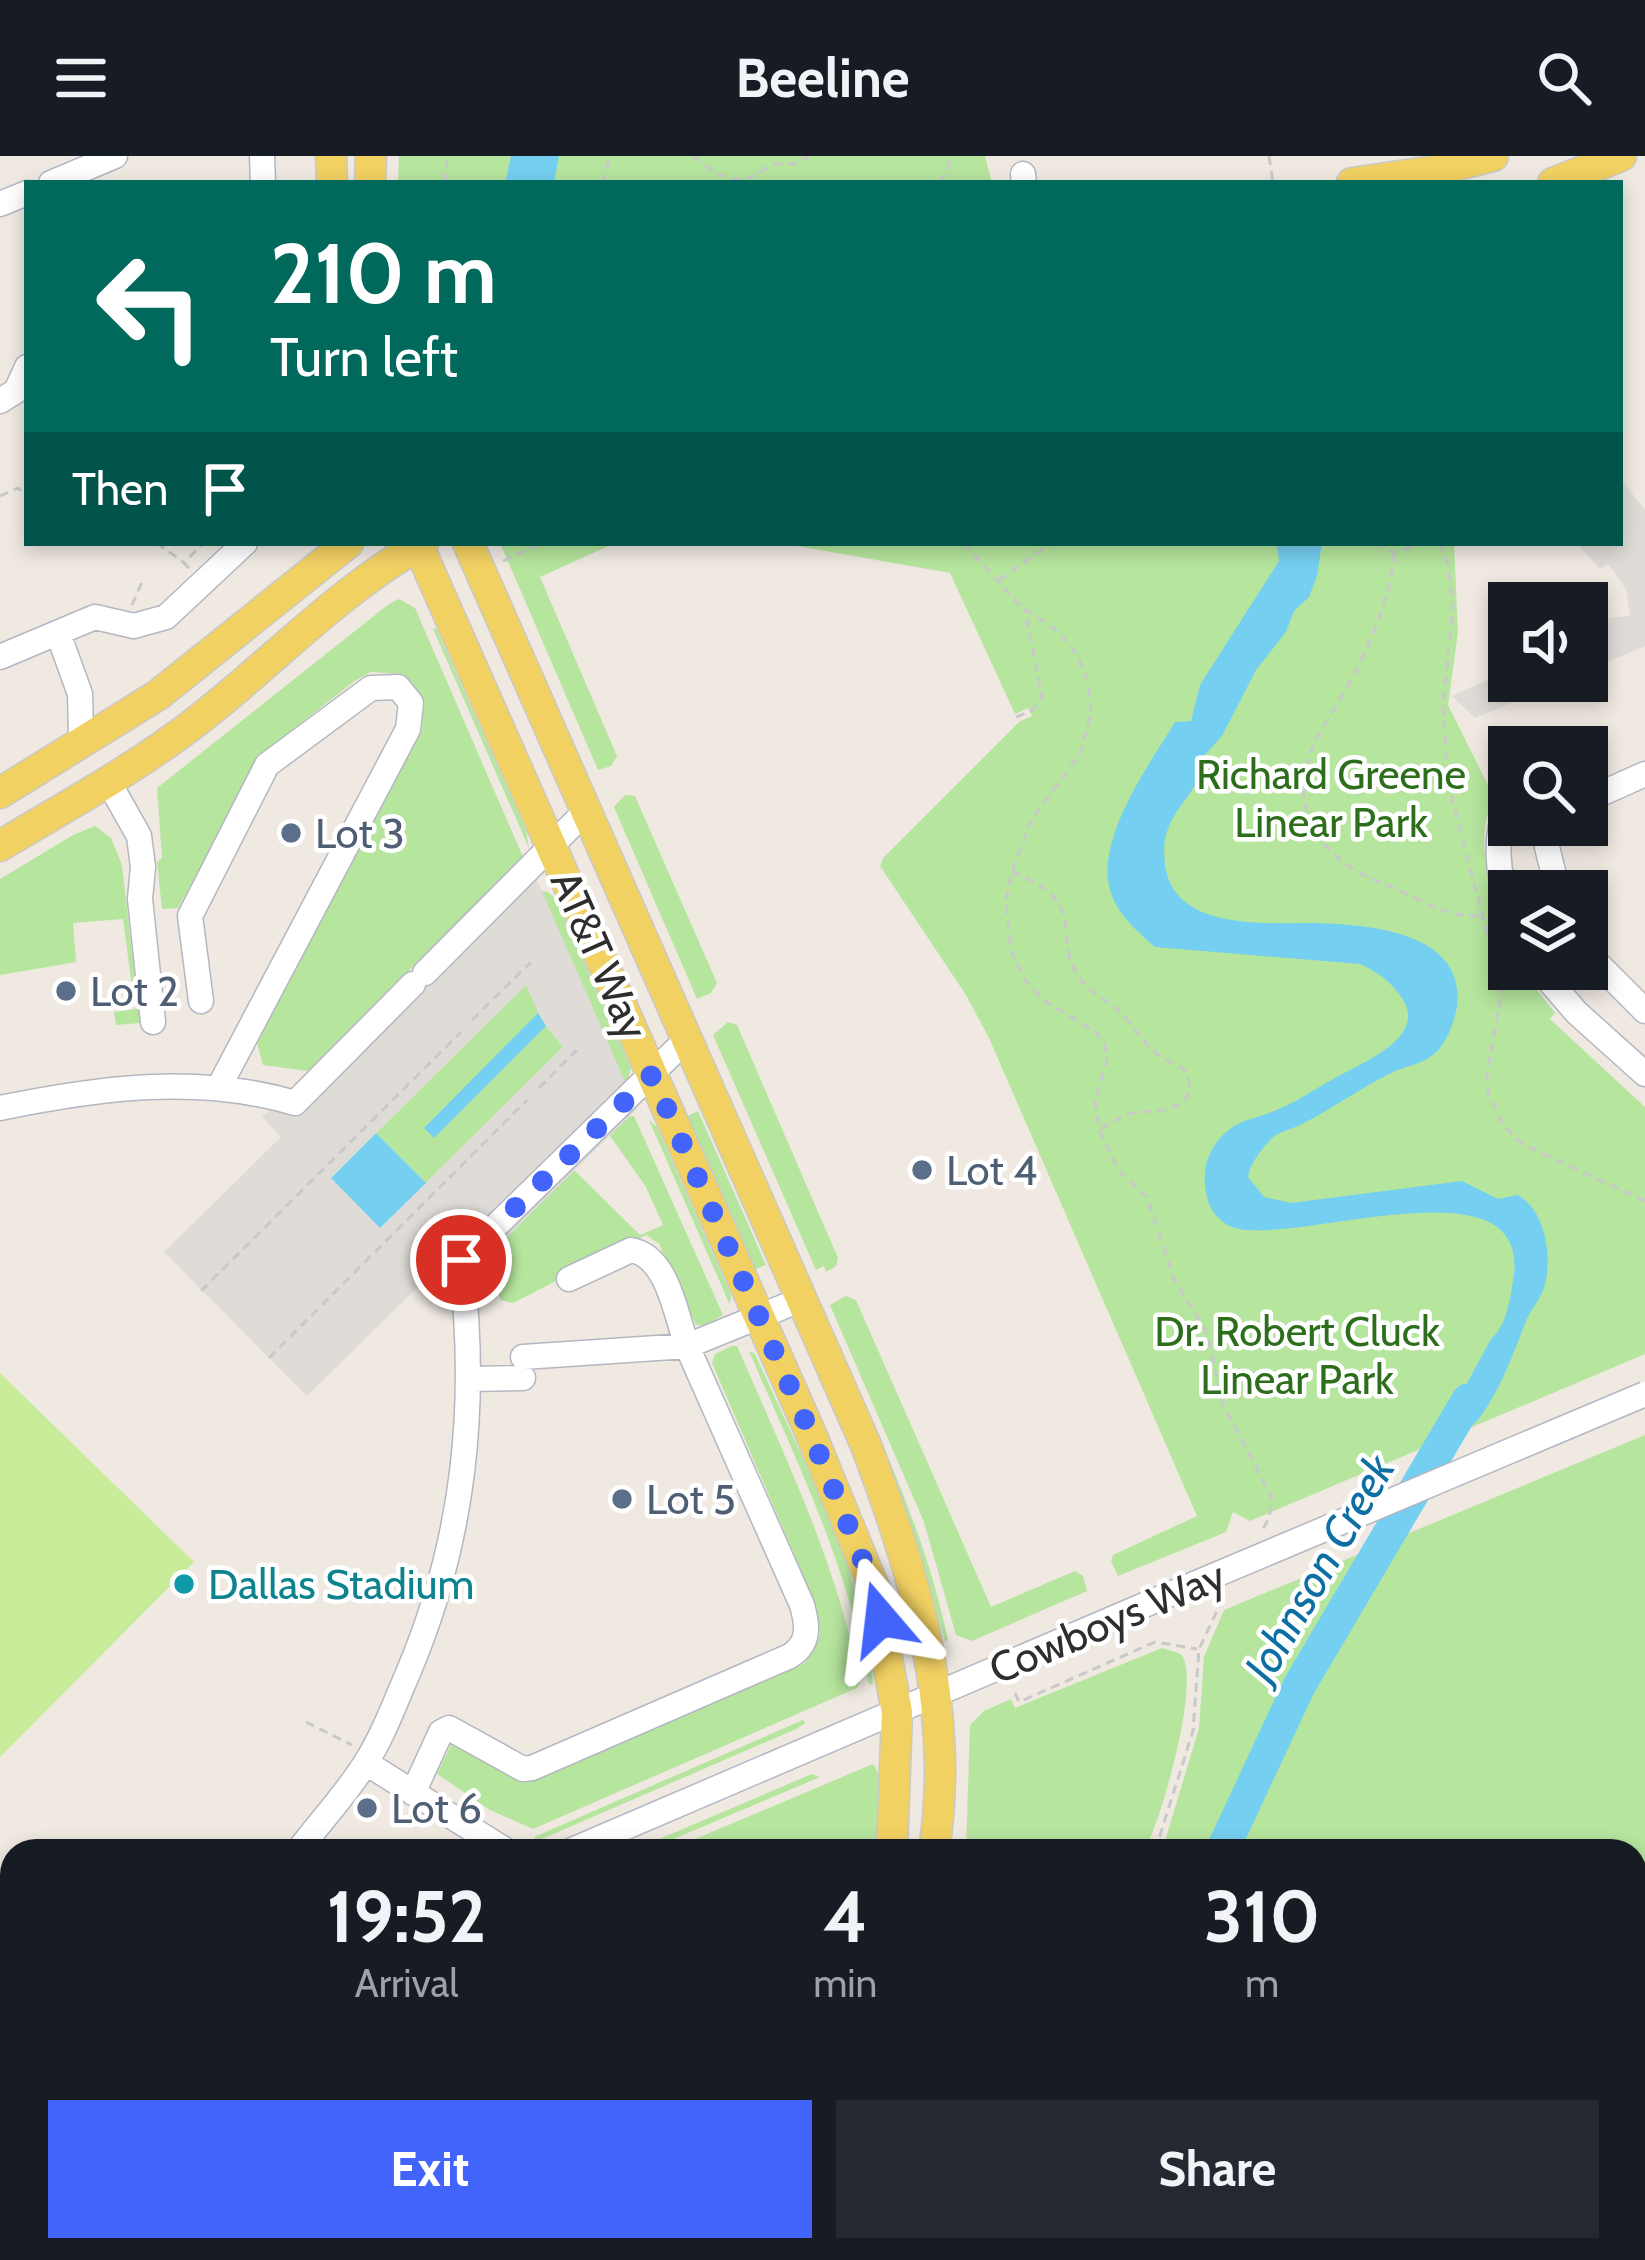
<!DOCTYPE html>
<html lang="en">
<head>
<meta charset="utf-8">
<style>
  body { margin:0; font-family:Cabin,sans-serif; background:#242831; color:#f1f3f6; height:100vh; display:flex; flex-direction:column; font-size:45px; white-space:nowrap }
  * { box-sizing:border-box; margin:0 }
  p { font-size:39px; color:#9ea1a6 }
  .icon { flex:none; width:66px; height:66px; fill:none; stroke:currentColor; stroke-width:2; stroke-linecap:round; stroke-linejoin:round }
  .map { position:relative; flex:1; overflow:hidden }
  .sheet { position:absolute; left:0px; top:1683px; width:1647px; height:423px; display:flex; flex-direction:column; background:#171b24; border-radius:36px 36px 0 0; box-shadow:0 6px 18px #0003 }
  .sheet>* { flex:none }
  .hud { position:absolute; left:24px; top:24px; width:1599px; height:366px; border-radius:0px; box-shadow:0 6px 18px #0003; background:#00695c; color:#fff; overflow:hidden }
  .buttons { position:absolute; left:1488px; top:426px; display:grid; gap:24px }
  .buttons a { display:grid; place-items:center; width:120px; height:120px; border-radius:0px; background:#171b24; box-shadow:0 6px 18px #0003; font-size:60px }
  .pin { position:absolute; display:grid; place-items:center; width:102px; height:102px; color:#fff; margin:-51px; border:6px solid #fff; border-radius:50%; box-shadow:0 3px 12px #0007 }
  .me { position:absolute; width:132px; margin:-66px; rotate:343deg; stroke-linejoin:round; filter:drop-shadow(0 0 9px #0008) }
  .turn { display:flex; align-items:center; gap:42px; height:252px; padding:0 48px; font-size:54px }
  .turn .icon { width:156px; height:156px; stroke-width:2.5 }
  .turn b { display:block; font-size:84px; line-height:102px }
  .then { display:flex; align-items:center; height:114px; padding:0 48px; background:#0003; gap:24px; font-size:45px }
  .eta { display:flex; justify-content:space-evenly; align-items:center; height:204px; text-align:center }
  .eta b { font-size:72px; font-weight:700; line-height:84px }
  .primary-button { display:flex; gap:24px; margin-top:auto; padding:24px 48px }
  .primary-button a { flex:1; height:138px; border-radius:0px; background:#4264fb; color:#fff; font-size:48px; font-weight:700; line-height:138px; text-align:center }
  .primary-button a+a { background:#242831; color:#f1f3f6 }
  header { display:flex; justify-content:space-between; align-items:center; height:156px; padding:0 48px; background:#171b24; font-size:54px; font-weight:700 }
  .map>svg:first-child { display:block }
</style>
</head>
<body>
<header><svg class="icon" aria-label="menu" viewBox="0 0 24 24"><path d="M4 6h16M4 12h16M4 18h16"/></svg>Beeline<svg class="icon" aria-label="search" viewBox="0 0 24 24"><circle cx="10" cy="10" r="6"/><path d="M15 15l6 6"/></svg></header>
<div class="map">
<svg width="1645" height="2104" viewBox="0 0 1645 2104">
  <rect width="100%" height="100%" fill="#efe9e1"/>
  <path fill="#b6e59e" d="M 399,0 L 985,0 L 992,27 L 398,27 Z
    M 500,387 L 615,387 L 540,421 L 617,600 L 611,610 L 598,614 Z
    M 780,387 L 1454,387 L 1458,476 L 1448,549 L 1494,641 C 1465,704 1509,753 1509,813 L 1521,813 L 1555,857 L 1550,863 L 1645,951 L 1645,1198 L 1250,1365 L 1233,1356 L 1226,1376 L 1118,1420 L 1111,1405 L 1113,1399 L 1197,1360 L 989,882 L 966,839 L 880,710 L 884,701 L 1019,566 L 1032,560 L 1028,552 L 1015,558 L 950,417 Z
    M 399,443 L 415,452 L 523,701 L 308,915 L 263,909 L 257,887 L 422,573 L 423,545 L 403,518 L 371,516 L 356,524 L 264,596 L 178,752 L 162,753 L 157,706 L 162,702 L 157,632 L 389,448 Z
    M 436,472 L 526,674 L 529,692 L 433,473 Z
    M 625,639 L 635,640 L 717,827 L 711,837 L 697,843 L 614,651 Z
    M 95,670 L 111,682 L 122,709 L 140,867 L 116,869 L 114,856 L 135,853 L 123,763 L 73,767 L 76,806 L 0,819 L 0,723 L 73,679 Z
    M 537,734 L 548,736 L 556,743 L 631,912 L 627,926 L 606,912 Z
    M 527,828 L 541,863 L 563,891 L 426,1027 L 376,977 Z
    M 728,866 L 737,869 L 838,1102 L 836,1110 L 826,1116 L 824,1110 L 816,1114 L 713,879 Z
    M 698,955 L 766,1109 L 753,1114 L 685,961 Z
    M 634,960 L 723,1159 L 706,1169 L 696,1169 L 659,1088 L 646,1079 L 513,1147 L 501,1144 L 496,1131 L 491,1132 L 486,1100 L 573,1013 L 640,1079 L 663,1069 L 646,1031 L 608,977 L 626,961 Z
    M 649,964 L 657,971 L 724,1123 L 731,1138 L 730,1149 Z
    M 846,1140 L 856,1144 L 991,1451 L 1075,1415 L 1083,1420 L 1087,1435 L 972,1485 L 956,1479 L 924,1366 L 830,1149 Z
    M 825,1159 C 872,1265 924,1369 948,1484 L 945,1486 L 911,1369 Z
    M 732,1190 L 737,1190 C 785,1301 837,1407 860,1526 L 857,1532 L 533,1673 L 490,1654 L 437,1618 L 451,1589 L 458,1587 L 525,1627 L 805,1507 L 820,1478 L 795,1400 L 712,1207 L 715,1198 Z
    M 749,1195 L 755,1198 C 794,1285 873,1436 873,1529 L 869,1528 C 848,1409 796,1304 749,1195 Z
    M 1645,1279 L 1645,2104 L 1262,2104 L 1250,2094 L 1635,2094 L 1635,1695 L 1162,1695 L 1199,1572 L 1204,1501 L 1224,1454 Z
    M 1162,1492 L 1181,1498 C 1202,1523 1161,1666 1144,1695 L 966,1695 L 970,1569 L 984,1555 L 1011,1543 L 1015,1552 Z
    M 803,1564 L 805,1567 L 796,1573 L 544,1682 L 536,1685 L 534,1681 Z
    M 873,1608 L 880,1620 L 878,1695 L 837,1695 L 836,1691 L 820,1695 L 667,1695 Z
    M 812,1618 L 820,1621 L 645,1695 L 631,1695 Z
    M 182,2094 L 483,2094 L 486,2104 L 174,2104 Z"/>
  <path fill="#c9ec9a" d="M 0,1217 L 194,1406 L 0,1601 Z"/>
  <path fill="#dfdcd8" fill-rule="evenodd" d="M 1620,322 L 1645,354 L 1645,490 L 1587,515 L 1587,464 L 1630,460 L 1626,433 L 1608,408 L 1600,413 L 1580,391 L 1584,387 L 1620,387 Z
    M 1509,514 L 1509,525 L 1562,525 L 1475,562 L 1452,540 Z
    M 527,701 L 637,953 L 444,1143 L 425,1124 L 307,1240 L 164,1096 L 281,981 L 262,961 ZM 526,829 L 541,863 L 563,891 L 381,1071 L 331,1021 Z"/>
  <path fill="#75cff0" d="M 511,0 L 559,0 L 554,27 L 505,27 Z
    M 1277,387 L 1322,387 L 1317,420 L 1309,441 L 1294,455 L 1286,476 L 1256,514 L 1222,580 L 1203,601 C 1202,634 1178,645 1168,673 C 1163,685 1164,697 1165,709 C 1174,774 1262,767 1311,767 C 1364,768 1467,774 1457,851 C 1454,867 1446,889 1433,899 C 1421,909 1404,910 1391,917 C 1361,932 1333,952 1304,967 C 1294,973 1279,975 1271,983 C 1261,994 1250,1007 1248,1021 L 1264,1041 L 1291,1047 L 1462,1025 L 1498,1043 L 1518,1039 C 1546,1055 1553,1102 1544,1132 C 1540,1144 1531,1153 1526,1165 C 1513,1198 1500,1236 1477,1265 C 1468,1276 1448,1281 1435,1286 L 1491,1183 C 1506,1171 1510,1144 1513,1125 C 1536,996 1290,1093 1232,1071 C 1217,1065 1208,1051 1206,1036 C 1202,1014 1207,995 1224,978 C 1240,962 1261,962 1281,952 C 1300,944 1318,931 1337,921 C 1364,906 1428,881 1402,842 C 1391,826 1378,816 1360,808 L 1155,791 C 1139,777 1120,761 1112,740 C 1091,687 1150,608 1175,566 L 1191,565 L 1200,529 L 1279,405 Z
    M 538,857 L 546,870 L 434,982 L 424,972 Z
    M 376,977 L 426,1027 L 380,1072 L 331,1022 Z"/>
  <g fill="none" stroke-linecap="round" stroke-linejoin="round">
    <path stroke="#75cff0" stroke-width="33" d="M 1222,1695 L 1299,1530 L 1468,1244
      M 1635,1871 L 1645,1881"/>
    <g stroke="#b4b7c1" stroke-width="27">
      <path id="minor" d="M 262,0 L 263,27
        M 1023,18 L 1024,27
        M 51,27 L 115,0
        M 0,48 L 27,37
        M 0,245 L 16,235 L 27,211
        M 58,477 L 80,538 L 81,578 L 85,587
        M 0,501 L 95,461 L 134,470 L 166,461 L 245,387
        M 108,625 L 139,680 L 143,711 L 140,743 L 153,866
        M 1587,644 L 1645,618
        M 1507,647 C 1494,684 1497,716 1509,753
        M 1547,669 L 1547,691 L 1558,735
        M 1587,797 L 1645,855
        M 1539,813 L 1577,857 L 1645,918
        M 425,817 L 586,655
        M 201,845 L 190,760 L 267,609 L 371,532 L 398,531 L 411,547 L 408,573 L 219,931
        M 0,952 C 98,932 197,918 295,947 L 413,828
        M 523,1201 L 687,1190 C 676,1160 668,1100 631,1094 L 569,1123
        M 469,1223 L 523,1222
        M 366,1607 L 507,1695
        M 413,1637 L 441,1576 L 449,1572 L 523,1613 L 532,1612 L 790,1500 C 810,1487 808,1470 802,1449 L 687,1190 L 800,1144
        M 298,1695 C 320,1666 346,1638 365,1608 C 383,1580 395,1547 408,1517 C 465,1383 478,1248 461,1104 L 686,884
        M 570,1695 L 1149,1447
        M 0,1913 L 12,1909
        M 520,2094 L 525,2104
        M 953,2094 L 954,2104
        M 1203,2094 L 1212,2104
        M 7,2104 L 19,2094
        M 128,2104 L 138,2094
        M 771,2104 L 792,2095 L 829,2094"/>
    </g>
    <g stroke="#c9c9c9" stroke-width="33">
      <path id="major" d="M 331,0 L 332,27
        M 370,27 L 371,0
        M 1352,27 L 1434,15 L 1493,0
        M 1553,27 L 1621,0
        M 417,387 L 811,1278 L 874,1432 L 897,1556 L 892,1695
        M 468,387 L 865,1287 C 915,1418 956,1553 934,1695
        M 0,637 L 158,539 L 348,387
        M 0,690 C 66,650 135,613 197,565 C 273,506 339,434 423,387
        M 843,2094 L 843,2104
        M 889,2094 L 889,2104"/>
    </g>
    <path stroke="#c9c9c9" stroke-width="3" stroke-dasharray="9 6" stroke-linecap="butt" d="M 693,0 C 710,14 732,31 755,19 C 758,17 769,10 772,9 C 791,5 790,13 809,0
      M 1269,0 L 1273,27
      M 445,27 L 447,0
      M 602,27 L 610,0
      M 940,27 L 949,9 L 949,0
      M 0,340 L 18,332 L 27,341
      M 157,387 L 183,406
      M 964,387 L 1018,448 L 1060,477 L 1078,500 L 1088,526 L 1091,557 L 1080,598 L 1031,664 L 1012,716 L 1006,745 L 1011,795 L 1025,824 L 1043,844 L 1096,876 L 1104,886 L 1107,904 L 1095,945 L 1099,974 L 1119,1015 L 1147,1041 L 1174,1123 L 1208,1179 L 1222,1246 L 1272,1342 L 1269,1362 L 1262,1375
      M 1376,387 L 1394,397 L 1422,387
      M 1440,387 L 1448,409 L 1453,452 L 1443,549 L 1448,628 L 1502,834 L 1487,917 L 1488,936 L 1503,969 L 1522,988 L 1645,1045
      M 1394,397 C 1391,447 1365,499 1341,542 C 1329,563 1313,583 1307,607 C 1291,663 1331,708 1380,726 C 1412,738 1448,765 1483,759
      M 503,405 L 543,387
      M 189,412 L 184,407 L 203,387
      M 999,424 L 1052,387
      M 132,449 L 142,426
      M 1016,561 L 1033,554 L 1042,541 L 1025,454
      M 1012,716 C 1098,748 1044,787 1087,831 C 1096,840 1108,845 1117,853 C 1133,868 1144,889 1161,901 C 1169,907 1180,907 1185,915 C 1191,923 1189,933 1187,942 C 1167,960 1152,952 1128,958 C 1119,961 1109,969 1100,973
      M 472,864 L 531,806
      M 539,932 L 577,894
      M 201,1135 L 461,876
      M 269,1202 L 527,944
      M 1015,1537 L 1019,1546 L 1155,1486 L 1197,1493
      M 306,1566 L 352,1589
      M 1155,1695 L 1193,1575 L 1199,1493 L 1224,1440
      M 1635,2028 L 1645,2034"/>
    <use href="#minor" stroke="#fff" stroke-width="24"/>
    <use href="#major" stroke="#f2d163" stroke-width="30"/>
    <g stroke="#b4b7c1" stroke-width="27" stroke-linecap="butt">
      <path id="minor-bridge" d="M 1149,1447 L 1645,1238"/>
    </g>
    <use href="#minor-bridge" stroke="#fff" stroke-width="24"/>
  </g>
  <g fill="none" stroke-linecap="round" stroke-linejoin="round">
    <path stroke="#4264fb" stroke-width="21" stroke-dasharray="0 37.8" d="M 461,1104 L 652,919 L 811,1278 L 874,1432 L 881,1463"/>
  </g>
  <g fill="#5c6f8a" stroke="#fff" stroke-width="4.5">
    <circle cx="291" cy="677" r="12"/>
    <circle cx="66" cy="835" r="12"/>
    <circle cx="922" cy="1014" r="12"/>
    <circle cx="622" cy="1343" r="12"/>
    <circle cx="367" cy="1652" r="12"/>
  </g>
  <circle fill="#0f9aa8" stroke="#fff" stroke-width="4.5" cx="184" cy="1428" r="12"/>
  <g text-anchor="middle" stroke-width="9" stroke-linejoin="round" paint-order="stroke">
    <g font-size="42" fill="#2c6e1b" stroke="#fff">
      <text x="1331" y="633">Richard Greene<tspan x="1331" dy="48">Linear Park</tspan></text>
      <text x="1297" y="1190">Dr. Robert Cluck<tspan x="1297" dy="48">Linear Park</tspan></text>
    </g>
    <g font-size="42" fill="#4e5e75" stroke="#fff" text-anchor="start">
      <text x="315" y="692">Lot 3</text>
      <text x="90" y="850">Lot 2</text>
      <text x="946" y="1029">Lot 4</text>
      <text x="646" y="1358">Lot 5</text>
      <text x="391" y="1667">Lot 6</text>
    </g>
    <g font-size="42" fill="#2e2e2e" stroke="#fff">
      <text transform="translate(600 799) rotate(66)" y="15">AT&amp;T Way</text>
      <text transform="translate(1107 1466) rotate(-23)" y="15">Cowboys Way</text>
    </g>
    <g font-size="42" fill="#0d838f" stroke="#fff" text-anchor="start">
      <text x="208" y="1443">Dallas Stadium</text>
    </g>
    <g font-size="45" font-style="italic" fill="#0d6fa3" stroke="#fff">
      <text transform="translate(1319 1412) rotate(-60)" y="16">Johnson Creek</text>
    </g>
  </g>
</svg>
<div class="buttons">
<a><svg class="icon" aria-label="sound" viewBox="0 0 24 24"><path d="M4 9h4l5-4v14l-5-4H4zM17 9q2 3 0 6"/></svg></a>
<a><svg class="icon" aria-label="search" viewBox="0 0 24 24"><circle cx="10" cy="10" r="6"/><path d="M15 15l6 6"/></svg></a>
<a><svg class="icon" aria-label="layers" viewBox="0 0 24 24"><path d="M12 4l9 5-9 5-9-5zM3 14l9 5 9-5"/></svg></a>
</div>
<div class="pin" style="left:461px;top:1104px;background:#d93025"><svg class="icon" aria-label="arrive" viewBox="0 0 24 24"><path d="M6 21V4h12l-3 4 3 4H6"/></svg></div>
<svg class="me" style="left:881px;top:1463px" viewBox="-20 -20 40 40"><path d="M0-17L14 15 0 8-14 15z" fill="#4264fb" stroke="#fff" stroke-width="4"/></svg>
<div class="hud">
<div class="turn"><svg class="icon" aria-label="left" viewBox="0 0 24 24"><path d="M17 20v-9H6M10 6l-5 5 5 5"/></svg><div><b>210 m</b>Turn left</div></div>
<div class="then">Then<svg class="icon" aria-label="arrive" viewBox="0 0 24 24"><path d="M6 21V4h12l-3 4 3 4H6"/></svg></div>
</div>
<section class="sheet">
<div class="eta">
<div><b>19:52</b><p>Arrival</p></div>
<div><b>4</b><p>min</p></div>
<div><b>310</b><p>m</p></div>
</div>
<div class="primary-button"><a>Exit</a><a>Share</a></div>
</section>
</div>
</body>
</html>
